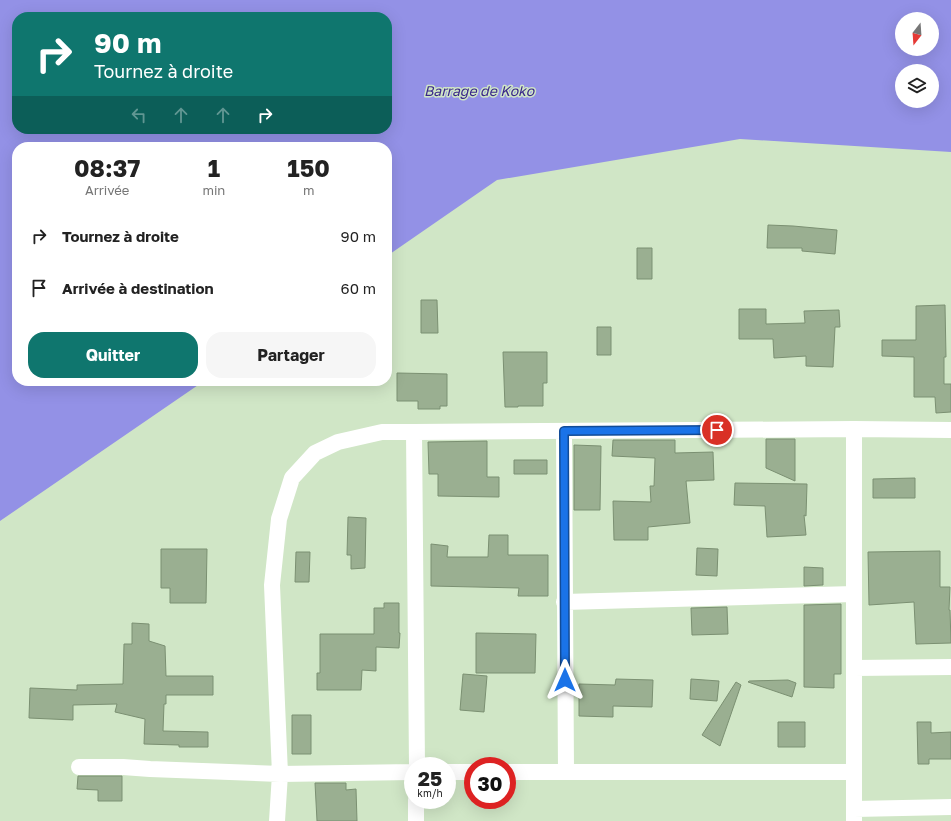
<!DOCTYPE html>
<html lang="fr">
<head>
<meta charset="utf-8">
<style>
  body { margin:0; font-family:"Golos Text",sans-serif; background:#f6f6f6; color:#222; height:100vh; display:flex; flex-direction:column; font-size:15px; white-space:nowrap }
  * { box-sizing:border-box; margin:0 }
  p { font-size:13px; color:#767676 }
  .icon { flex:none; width:22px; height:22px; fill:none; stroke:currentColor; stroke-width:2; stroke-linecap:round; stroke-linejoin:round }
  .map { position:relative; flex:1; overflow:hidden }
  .drawer { position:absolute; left:12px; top:142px; width:380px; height:244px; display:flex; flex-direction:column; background:#fff; border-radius:16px; box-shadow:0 4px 16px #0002 }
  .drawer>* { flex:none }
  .guide { position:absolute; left:12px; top:12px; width:380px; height:122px; border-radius:16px; box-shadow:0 4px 16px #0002; background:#0f766e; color:#fff; overflow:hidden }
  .needle { width:26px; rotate:197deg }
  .tools { position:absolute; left:895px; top:12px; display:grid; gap:8px }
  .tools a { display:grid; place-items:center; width:44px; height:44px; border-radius:50%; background:#fff; box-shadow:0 4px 16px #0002; font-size:20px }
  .speed { position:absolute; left:404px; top:757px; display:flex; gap:8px; font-size:20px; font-weight:700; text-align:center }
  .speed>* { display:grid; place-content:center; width:52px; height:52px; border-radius:50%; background:#fff; box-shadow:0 4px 16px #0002; line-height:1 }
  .speed small { font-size:10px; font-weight:400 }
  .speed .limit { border:6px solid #d22; background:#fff; color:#111 }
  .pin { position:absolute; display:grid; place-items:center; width:34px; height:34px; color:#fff; margin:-17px; border:2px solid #fff; border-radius:50%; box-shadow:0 1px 4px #0007 }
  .me { position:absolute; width:44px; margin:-22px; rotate:0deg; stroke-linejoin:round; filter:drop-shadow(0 0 3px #0008) }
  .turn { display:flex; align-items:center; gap:14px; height:84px; padding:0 16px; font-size:18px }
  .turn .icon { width:52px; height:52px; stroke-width:2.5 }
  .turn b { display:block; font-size:28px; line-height:34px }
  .lanes { display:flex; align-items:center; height:38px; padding:0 16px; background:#0003; justify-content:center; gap:20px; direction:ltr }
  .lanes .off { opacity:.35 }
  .eta { display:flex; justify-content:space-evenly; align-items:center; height:68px; text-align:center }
  .eta b { font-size:24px; font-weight:700; line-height:28px }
  .cta { display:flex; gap:8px; margin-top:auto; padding:8px 16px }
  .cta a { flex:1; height:46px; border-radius:16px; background:#0f766e; color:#fff; font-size:16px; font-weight:700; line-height:46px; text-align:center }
  .cta a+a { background:#f6f6f6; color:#222 }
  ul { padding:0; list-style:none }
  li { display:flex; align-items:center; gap:12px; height:52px; padding:0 16px }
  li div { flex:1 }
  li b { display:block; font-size:15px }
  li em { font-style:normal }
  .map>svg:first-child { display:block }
</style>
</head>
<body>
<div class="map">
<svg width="951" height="821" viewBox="0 0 951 821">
  <rect width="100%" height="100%" fill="#d0e6c6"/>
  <path fill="#9391e6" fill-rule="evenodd" d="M 0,0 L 951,0 L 951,152 L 740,139 L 497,180 L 387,256 L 387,147 L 17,147 L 17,381 L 204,381 L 0,521 ZM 17,17 L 387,17 L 387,129 L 17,129 ZM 902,19 L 932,19 L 932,49 L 902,49 ZM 902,71 L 932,71 L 932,101 L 902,101 Z"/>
  <path fill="#9aaf91" stroke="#7b9072" d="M 768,225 L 793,226 L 837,230 L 835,254 L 802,251 L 802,248 L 767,248 Z
    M 637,248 L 652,248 L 652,279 L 637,279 Z
    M 421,300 L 437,300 L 438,333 L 421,333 Z
    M 945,305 L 946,357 L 944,357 L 944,384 L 951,384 L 951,412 L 936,413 L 935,397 L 914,397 L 914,357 L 882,356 L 882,340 L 916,340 L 916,306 Z
    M 739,309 L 766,309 L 766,324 L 805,323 L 804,311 L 839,310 L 840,327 L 835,327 L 833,367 L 806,366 L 806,356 L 774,358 L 773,339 L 739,339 Z
    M 597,327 L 611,327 L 611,355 L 597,355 Z
    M 503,352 L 547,352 L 547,383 L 543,383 L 543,406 L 518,406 L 518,407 L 505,407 Z
    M 397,373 L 447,374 L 447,406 L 440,406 L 440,409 L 418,409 L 418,401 L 397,401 Z
    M 766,439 L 795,439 L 795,481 L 766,468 Z
    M 613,440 L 675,440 L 675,453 L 713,452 L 714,480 L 686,481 L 690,523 L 648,527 L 648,540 L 614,540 L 613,501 L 651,502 L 650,486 L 654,486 L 655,458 L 612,456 Z
    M 487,441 L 487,477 L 499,477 L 499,497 L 438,496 L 438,474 L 429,474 L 428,442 Z
    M 574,445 L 601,446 L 600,510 L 574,510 Z
    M 514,460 L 547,460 L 547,474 L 514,474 Z
    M 915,478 L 915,498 L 873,498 L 873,479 Z
    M 735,483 L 807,484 L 806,516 L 804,515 L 806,535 L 767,537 L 765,506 L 734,505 Z
    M 348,517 L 366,518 L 365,568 L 351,569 L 351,555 L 347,555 Z
    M 489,535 L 508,535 L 508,555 L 548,555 L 548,596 L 518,596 L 519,588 L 431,586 L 431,544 L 448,546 L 447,557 L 488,557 Z
    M 697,548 L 718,549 L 717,576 L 696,575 Z
    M 161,549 L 207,549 L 206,603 L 170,603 L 170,588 L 161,588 Z
    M 940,551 L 940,587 L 950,587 L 949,610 L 950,610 L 951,643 L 916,644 L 914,602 L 869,605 L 868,552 Z
    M 296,552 L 310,552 L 309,582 L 295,582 Z
    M 804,567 L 823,568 L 823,585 L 804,586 Z
    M 384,603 L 399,603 L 399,633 L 400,633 L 399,648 L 376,647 L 376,671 L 362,670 L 361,690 L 317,690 L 317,673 L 320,673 L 320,634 L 374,634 L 374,608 L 384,608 Z
    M 841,604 L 841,674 L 834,674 L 834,688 L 804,687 L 804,605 Z
    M 727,607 L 728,634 L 692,635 L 691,608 Z
    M 132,623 L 149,624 L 149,641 L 165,646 L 166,676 L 213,676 L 213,695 L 166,695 L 166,704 L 164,704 L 163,731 L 208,732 L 208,747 L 179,747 L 179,745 L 144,744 L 145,719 L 115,712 L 117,704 L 73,705 L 73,720 L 29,718 L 30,688 L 77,690 L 77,685 L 123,684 L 124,644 L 132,644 Z
    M 476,633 L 536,634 L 535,673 L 476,673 Z
    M 463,674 L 487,676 L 484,712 L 460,710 Z
    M 616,679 L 653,680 L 652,707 L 613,706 L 613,717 L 579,716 L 579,684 L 615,685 Z
    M 691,679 L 719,681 L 717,701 L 690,699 Z
    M 788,680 L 796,683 L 792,697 L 748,682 L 749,681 Z
    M 736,682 L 741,685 L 720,746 L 702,735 Z
    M 292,715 L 311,715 L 311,754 L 292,754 Z
    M 778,722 L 805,722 L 805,747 L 778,747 Z
    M 917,722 L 931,722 L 931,733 L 951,732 L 951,759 L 929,759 L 929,764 L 918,764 Z
    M 78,776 L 122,776 L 122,801 L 98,801 L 98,790 L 77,789 Z
    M 315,783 L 346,783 L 346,790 L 356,789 L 357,821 L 317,821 Z"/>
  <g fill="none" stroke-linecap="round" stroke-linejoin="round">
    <path stroke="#fff" stroke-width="16" d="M 564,431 L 566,772
      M 564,602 L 854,594
      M 854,668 L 951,667
      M 417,766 L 414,432 L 854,429 L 951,430
      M 79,767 L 123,767 L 150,769 L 280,774 L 413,772
      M 447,772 L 473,772
      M 507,772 L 854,772
      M 854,809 L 951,807
      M 277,821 L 280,774 L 272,585 L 279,519 L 292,478 L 315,453 L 338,442 L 382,432 L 414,432
      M 416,821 L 416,800
      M 854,821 L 854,429"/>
  </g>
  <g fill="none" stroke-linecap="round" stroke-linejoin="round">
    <g stroke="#114b97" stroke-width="10">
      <path id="route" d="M 565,680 L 564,431 L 717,430"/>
    </g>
    <use href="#route" stroke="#1a73e8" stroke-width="7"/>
  </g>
  <g text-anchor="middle" stroke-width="3" stroke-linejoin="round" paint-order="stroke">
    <g font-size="14" font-style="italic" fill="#392789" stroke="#d0e6c6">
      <text x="479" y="96">Barrage de Koko</text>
    </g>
  </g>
</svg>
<div class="tools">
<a><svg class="needle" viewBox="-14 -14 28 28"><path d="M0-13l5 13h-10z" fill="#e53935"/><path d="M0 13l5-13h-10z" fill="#767676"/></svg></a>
<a><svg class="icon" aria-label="layers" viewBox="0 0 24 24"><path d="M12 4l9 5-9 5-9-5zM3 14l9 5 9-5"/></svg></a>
</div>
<div class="speed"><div>25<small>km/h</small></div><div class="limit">30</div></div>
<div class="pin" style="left:717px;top:430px;background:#d93025"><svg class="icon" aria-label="arrive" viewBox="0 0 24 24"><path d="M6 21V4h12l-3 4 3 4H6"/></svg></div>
<svg class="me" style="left:565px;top:680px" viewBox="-20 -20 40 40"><path d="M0-17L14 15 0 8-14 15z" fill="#1a73e8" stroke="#fff" stroke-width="4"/></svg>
<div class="guide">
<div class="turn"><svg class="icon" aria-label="right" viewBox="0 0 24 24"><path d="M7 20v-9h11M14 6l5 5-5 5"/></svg><div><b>90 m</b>Tournez à droite</div></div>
<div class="lanes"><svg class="icon off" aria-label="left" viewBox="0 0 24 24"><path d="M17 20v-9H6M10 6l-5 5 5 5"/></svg><svg class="icon off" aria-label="ahead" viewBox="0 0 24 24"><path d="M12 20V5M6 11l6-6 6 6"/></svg><svg class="icon off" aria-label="ahead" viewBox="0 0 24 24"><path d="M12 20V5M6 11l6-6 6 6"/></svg><svg class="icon" aria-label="right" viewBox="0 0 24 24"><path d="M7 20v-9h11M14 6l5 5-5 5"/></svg></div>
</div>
<section class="drawer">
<div class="eta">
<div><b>08:37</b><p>Arrivée</p></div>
<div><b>1</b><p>min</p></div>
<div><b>150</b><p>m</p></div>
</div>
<ul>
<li><svg class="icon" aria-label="right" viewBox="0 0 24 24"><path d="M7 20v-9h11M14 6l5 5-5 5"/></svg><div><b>Tournez à droite</b></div><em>90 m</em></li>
<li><svg class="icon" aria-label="arrive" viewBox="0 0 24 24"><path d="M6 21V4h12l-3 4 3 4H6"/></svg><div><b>Arrivée à destination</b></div><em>60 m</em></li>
</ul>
<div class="cta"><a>Quitter</a><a>Partager</a></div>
</section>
</div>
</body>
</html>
